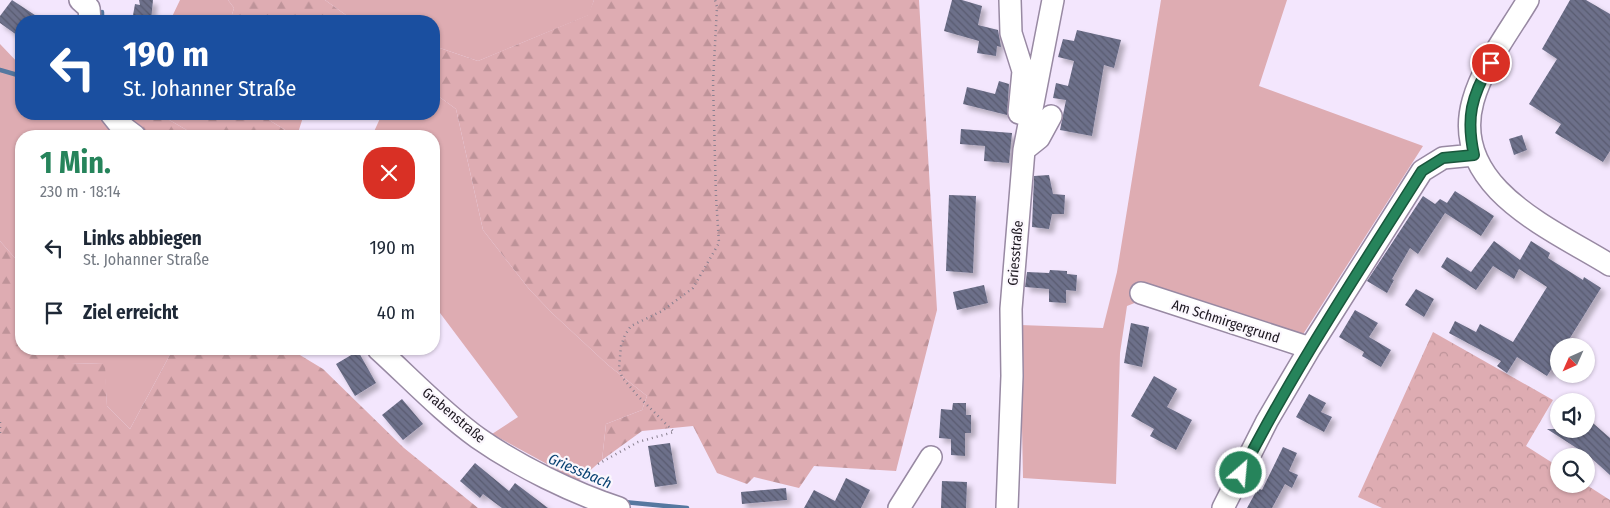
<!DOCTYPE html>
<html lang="de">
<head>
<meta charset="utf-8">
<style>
  body { margin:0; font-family:"Fira Sans Condensed",sans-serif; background:#f6f6f7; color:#1f2937; height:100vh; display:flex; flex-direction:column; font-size:19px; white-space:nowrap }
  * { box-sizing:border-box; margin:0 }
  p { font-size:16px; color:#747a83 }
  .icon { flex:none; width:28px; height:28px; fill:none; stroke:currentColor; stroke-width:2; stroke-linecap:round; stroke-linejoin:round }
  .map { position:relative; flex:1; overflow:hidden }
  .sheet { position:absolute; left:15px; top:130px; width:425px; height:225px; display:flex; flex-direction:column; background:#fff; border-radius:20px; box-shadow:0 1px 4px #0004 }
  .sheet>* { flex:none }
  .guide { position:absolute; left:15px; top:15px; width:425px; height:105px; border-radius:20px; box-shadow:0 1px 4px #0004; background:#1a4fa0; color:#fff; overflow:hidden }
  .needle { width:32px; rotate:225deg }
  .tools { position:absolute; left:1550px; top:338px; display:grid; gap:10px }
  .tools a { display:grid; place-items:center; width:45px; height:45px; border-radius:50%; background:#fff; box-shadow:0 1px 4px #0004; font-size:25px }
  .pin { position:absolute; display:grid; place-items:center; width:42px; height:42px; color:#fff; margin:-21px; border:2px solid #fff; border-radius:50%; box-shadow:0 1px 5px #0007 }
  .me { position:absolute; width:55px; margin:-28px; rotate:27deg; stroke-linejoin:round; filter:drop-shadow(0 0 4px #0008) }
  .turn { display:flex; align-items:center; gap:18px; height:105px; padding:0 25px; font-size:22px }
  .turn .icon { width:65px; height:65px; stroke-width:2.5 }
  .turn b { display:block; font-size:35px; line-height:42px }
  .round { display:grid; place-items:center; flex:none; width:52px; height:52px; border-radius:20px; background:#f6f6f7 }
  .headline { display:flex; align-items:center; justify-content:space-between; height:85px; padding:0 25px }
  h1 { font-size:30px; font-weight:700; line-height:38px; color:#26845b }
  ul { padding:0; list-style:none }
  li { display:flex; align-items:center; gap:15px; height:65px; padding:0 25px }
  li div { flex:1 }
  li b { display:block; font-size:19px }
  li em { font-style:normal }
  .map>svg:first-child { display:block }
</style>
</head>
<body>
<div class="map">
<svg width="1610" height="508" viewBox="0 0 1610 508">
  <defs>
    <pattern id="forest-firs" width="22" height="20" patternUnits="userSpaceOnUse" patternTransform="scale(1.25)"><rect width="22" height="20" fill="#deacb2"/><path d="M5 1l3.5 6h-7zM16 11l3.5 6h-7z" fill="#be9399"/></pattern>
    <pattern id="park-crowns" width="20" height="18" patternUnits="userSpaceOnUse" patternTransform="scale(1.25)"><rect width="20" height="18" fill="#deacb2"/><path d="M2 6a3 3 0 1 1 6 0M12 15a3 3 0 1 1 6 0" fill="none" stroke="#be9399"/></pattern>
    <pattern id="building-back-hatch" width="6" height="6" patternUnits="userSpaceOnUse" patternTransform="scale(1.25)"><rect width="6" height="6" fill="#6d708a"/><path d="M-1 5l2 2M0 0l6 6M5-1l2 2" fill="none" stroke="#595b70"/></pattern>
    <filter id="shadow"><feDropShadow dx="4.5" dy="4.5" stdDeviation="2.5" flood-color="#0004"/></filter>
  </defs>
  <rect width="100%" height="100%" fill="#f3e6fd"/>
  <path fill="#deacb2" d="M 180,0 L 228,0 L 234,8 L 230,21 L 170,21 Z
    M 325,0 L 594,0 L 589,15 L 478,61 L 434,46 L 434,21 L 358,21 L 350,18 Z
    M 1161,0 L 1287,0 L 1259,86 L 1423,146 L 1302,336 L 1137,302 L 1127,306 L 1120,353 L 1116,484 L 1023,478 L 1020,325 L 1103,328 L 1117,272 Z
    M 0,44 L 21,66 L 21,114 L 120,114 L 137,136 L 21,136 L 21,265 L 0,241 Z
    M 434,93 L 456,109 L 483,230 L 529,289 L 552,313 L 608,365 L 647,396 L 642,410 L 606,424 L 602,460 L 578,481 L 492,434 L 518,417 L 434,305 L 434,136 L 372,136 L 382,114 L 434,114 Z
    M 159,114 L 200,114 L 219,135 L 197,136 Z
    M 259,114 L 304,114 L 297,136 L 286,136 L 287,131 Z
    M 63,349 L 173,349 L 130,429 L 107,406 L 104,364 L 70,363 Z"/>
  <path fill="url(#forest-firs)" d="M 228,0 L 325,0 L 350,18 L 358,21 L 230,21 L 234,8 Z
    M 594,0 L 919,0 L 937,310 L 896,471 L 814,466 L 799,488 L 754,477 L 747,484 L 717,473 L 693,426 L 642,431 L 602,460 L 606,424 L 642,410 L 647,396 L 608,365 L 552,313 L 529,289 L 483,230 L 456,109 L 434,93 L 434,46 L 478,61 L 588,15 Z
    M 120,114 L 159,114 L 197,136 L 137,136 Z
    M 199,114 L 259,114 L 287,131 L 286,136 L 218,136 Z
    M 0,241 L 21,265 L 21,349 L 63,349 L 71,363 L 105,364 L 107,406 L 130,429 L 173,349 L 290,349 L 323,369 L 404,448 L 478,508 L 0,508 Z"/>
  <path fill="url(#park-crowns)" d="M 1433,332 L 1553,400 L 1526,446 L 1559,467 L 1559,484 L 1585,484 L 1610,500 L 1610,508 L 1382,508 L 1358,497 Z"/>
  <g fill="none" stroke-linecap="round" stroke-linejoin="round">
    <path stroke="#5678a0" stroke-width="4.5" d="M 102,21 L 102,12
      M 0,70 L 21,76
      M 125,114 L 132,122
      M 624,502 L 687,508"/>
  </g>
  <path fill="url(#building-back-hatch)" filter="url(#shadow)" d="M 12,0 L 44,21 L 21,21 L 21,38 L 0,23 L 0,16 Z
    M 139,0 L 153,0 L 151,21 L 132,21 L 135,4 L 140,5 Z
    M 952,0 L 962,0 L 982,6 L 978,25 L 998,30 L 1001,47 L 997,46 L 996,56 L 977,53 L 979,41 L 944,31 Z
    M 1570,0 L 1586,0 L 1610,14 L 1610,151 L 1603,162 L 1555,133 L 1561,124 L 1529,104 L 1557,59 L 1542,49 Z
    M 1077,30 L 1121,40 L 1114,68 L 1104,65 L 1092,136 L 1060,130 L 1066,100 L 1053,98 L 1056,83 L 1068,86 L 1074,61 L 1058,57 L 1063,39 L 1074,41 Z
    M 999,81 L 1009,84 L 1007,115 L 963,104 L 967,87 L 995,94 Z
    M 961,129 L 1012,133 L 1009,163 L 984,161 L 985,146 L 960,144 Z
    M 1522,135 L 1527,150 L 1514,155 L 1509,139 Z
    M 1049,175 L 1053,194 L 1065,195 L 1064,214 L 1052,214 L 1049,229 L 1032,227 L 1034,176 Z
    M 1455,191 L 1494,216 L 1481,236 L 1445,213 L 1418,254 L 1410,248 L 1392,279 L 1394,280 L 1387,293 L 1367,281 L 1423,196 L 1435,204 L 1440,199 L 1447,203 Z
    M 949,195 L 976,196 L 973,273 L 946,271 Z
    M 1494,241 L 1520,260 L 1531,241 L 1550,253 L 1548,258 L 1583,280 L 1584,277 L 1601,288 L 1565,346 L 1559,346 L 1559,357 L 1547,376 L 1517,357 L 1507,373 L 1497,366 L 1501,361 L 1449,333 L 1455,321 L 1476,332 L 1480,324 L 1513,342 L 1547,287 L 1519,269 L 1514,279 L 1493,266 L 1476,290 L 1441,267 L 1447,257 L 1471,272 Z
    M 1050,270 L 1067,271 L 1067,274 L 1077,275 L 1076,291 L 1066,290 L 1066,303 L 1049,302 L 1049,289 L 1025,287 L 1027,272 L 1049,273 Z
    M 984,285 L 988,303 L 957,310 L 953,292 Z
    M 1416,289 L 1434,299 L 1424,317 L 1405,305 Z
    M 1355,310 L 1378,323 L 1369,337 L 1391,350 L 1381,367 L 1362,356 L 1364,352 L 1339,337 Z
    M 1131,323 L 1149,327 L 1142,367 L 1124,363 Z
    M 358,351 L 376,383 L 355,396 L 336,364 Z
    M 1154,376 L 1177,389 L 1167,407 L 1192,420 L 1176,450 L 1150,436 L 1154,429 L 1131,416 Z
    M 1309,394 L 1326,403 L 1321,412 L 1332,417 L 1324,432 L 1296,417 Z
    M 402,399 L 423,424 L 403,440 L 382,415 Z
    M 953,403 L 966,403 L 966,415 L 971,415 L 971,433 L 965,433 L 965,456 L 951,455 L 951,439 L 939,438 L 941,409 L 952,410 Z
    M 1586,417 L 1610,438 L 1610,475 L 1589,456 L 1547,429 L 1586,429 Z
    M 670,443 L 677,484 L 655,487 L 648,446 Z
    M 1283,447 L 1297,453 L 1289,471 L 1298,475 L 1292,488 L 1285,484 L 1272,508 L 1247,508 L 1258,488 L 1262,490 Z
    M 475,463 L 509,491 L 515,483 L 548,508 L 502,508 L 483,494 L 480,498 L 460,481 Z
    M 846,478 L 870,490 L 861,508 L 804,508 L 814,490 L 835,501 Z
    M 942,481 L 967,482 L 966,508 L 941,508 Z
    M 786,488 L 787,500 L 742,504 L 741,492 Z"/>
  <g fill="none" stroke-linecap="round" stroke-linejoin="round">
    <g stroke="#9889a3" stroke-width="24">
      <path id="minor" d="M 80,0 L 89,8 L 90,21
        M 1010,0 L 1011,33 L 1023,71 L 1019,113
        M 1528,0 C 1509,32 1483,65 1473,101 C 1449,187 1552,229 1610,265
        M 111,114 L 119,124 L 135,136
        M 1024,150 L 1039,138 L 1051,116
        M 1141,293 L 1310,348
        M 378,349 C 410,378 442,412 478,438 C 518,466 573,493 619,508
        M 899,508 L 931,457
        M 1007,508 L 1012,376 L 1011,309 L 1024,150 L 1053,0
        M 1223,508 L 1267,421 L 1310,348 L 1422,171 L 1443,158 L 1474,155"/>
    </g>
    <path stroke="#898090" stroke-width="2.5" stroke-dasharray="1 4" stroke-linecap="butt" d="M 0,422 L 0,436
      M 598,464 L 638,442 L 674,432 L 637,395 L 622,377 L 619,368 L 621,346 L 625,335 L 631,326 L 662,311 L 693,288 L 719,243 L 716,197 L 713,82 L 717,7 L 715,0"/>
    <use href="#minor" stroke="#fff" stroke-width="21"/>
  </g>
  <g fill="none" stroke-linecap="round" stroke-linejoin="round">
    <g stroke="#19563b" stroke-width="12">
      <path id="route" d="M 1241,473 C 1294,369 1359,271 1422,171 L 1443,158 L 1474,155 C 1466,118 1471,96 1491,63"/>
    </g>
    <use href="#route" stroke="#26845b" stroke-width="9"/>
  </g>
  <g text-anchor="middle" stroke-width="4.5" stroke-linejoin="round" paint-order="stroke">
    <g font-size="14" fill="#1c1720" stroke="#fbf7fd">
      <text transform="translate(1015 253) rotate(-85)" y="5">Griesstraße</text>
      <text transform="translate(1226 321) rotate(18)" y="5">Am Schmirgergrund</text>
      <text transform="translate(454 415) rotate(40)" y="5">Grabenstraße</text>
    </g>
    <g font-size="15" font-style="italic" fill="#074071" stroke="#fbf7fd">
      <text transform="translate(580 471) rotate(23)" y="5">Griessbach</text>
    </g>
  </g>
</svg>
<div class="tools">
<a><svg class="needle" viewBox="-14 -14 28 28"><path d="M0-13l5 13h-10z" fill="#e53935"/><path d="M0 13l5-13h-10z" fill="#747a83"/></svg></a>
<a><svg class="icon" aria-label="sound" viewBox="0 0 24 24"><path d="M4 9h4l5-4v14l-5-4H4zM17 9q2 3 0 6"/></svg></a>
<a><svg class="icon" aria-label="search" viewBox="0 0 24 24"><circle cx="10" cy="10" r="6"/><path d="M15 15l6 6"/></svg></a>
</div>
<div class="pin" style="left:1491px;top:63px;background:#d93025"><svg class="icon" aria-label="arrive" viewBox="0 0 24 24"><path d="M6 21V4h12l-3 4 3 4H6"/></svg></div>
<svg class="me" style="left:1241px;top:473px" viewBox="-20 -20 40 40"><circle r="17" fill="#26845b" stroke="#fff" stroke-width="3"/><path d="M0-11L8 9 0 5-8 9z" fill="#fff"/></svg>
<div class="guide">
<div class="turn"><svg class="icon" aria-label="left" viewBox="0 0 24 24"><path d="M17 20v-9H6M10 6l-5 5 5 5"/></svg><div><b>190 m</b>St. Johanner Straße</div></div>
</div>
<section class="sheet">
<div class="headline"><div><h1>1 Min.</h1><p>230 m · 18:14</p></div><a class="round" style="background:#d93025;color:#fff"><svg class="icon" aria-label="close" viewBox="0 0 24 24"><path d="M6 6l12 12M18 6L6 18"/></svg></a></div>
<ul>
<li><svg class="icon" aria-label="left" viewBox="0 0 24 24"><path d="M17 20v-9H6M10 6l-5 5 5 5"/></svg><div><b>Links abbiegen</b><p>St. Johanner Straße</p></div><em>190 m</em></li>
<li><svg class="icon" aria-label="arrive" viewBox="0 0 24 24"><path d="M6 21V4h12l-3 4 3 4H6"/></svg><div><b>Ziel erreicht</b></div><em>40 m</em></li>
</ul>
</section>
</div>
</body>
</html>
